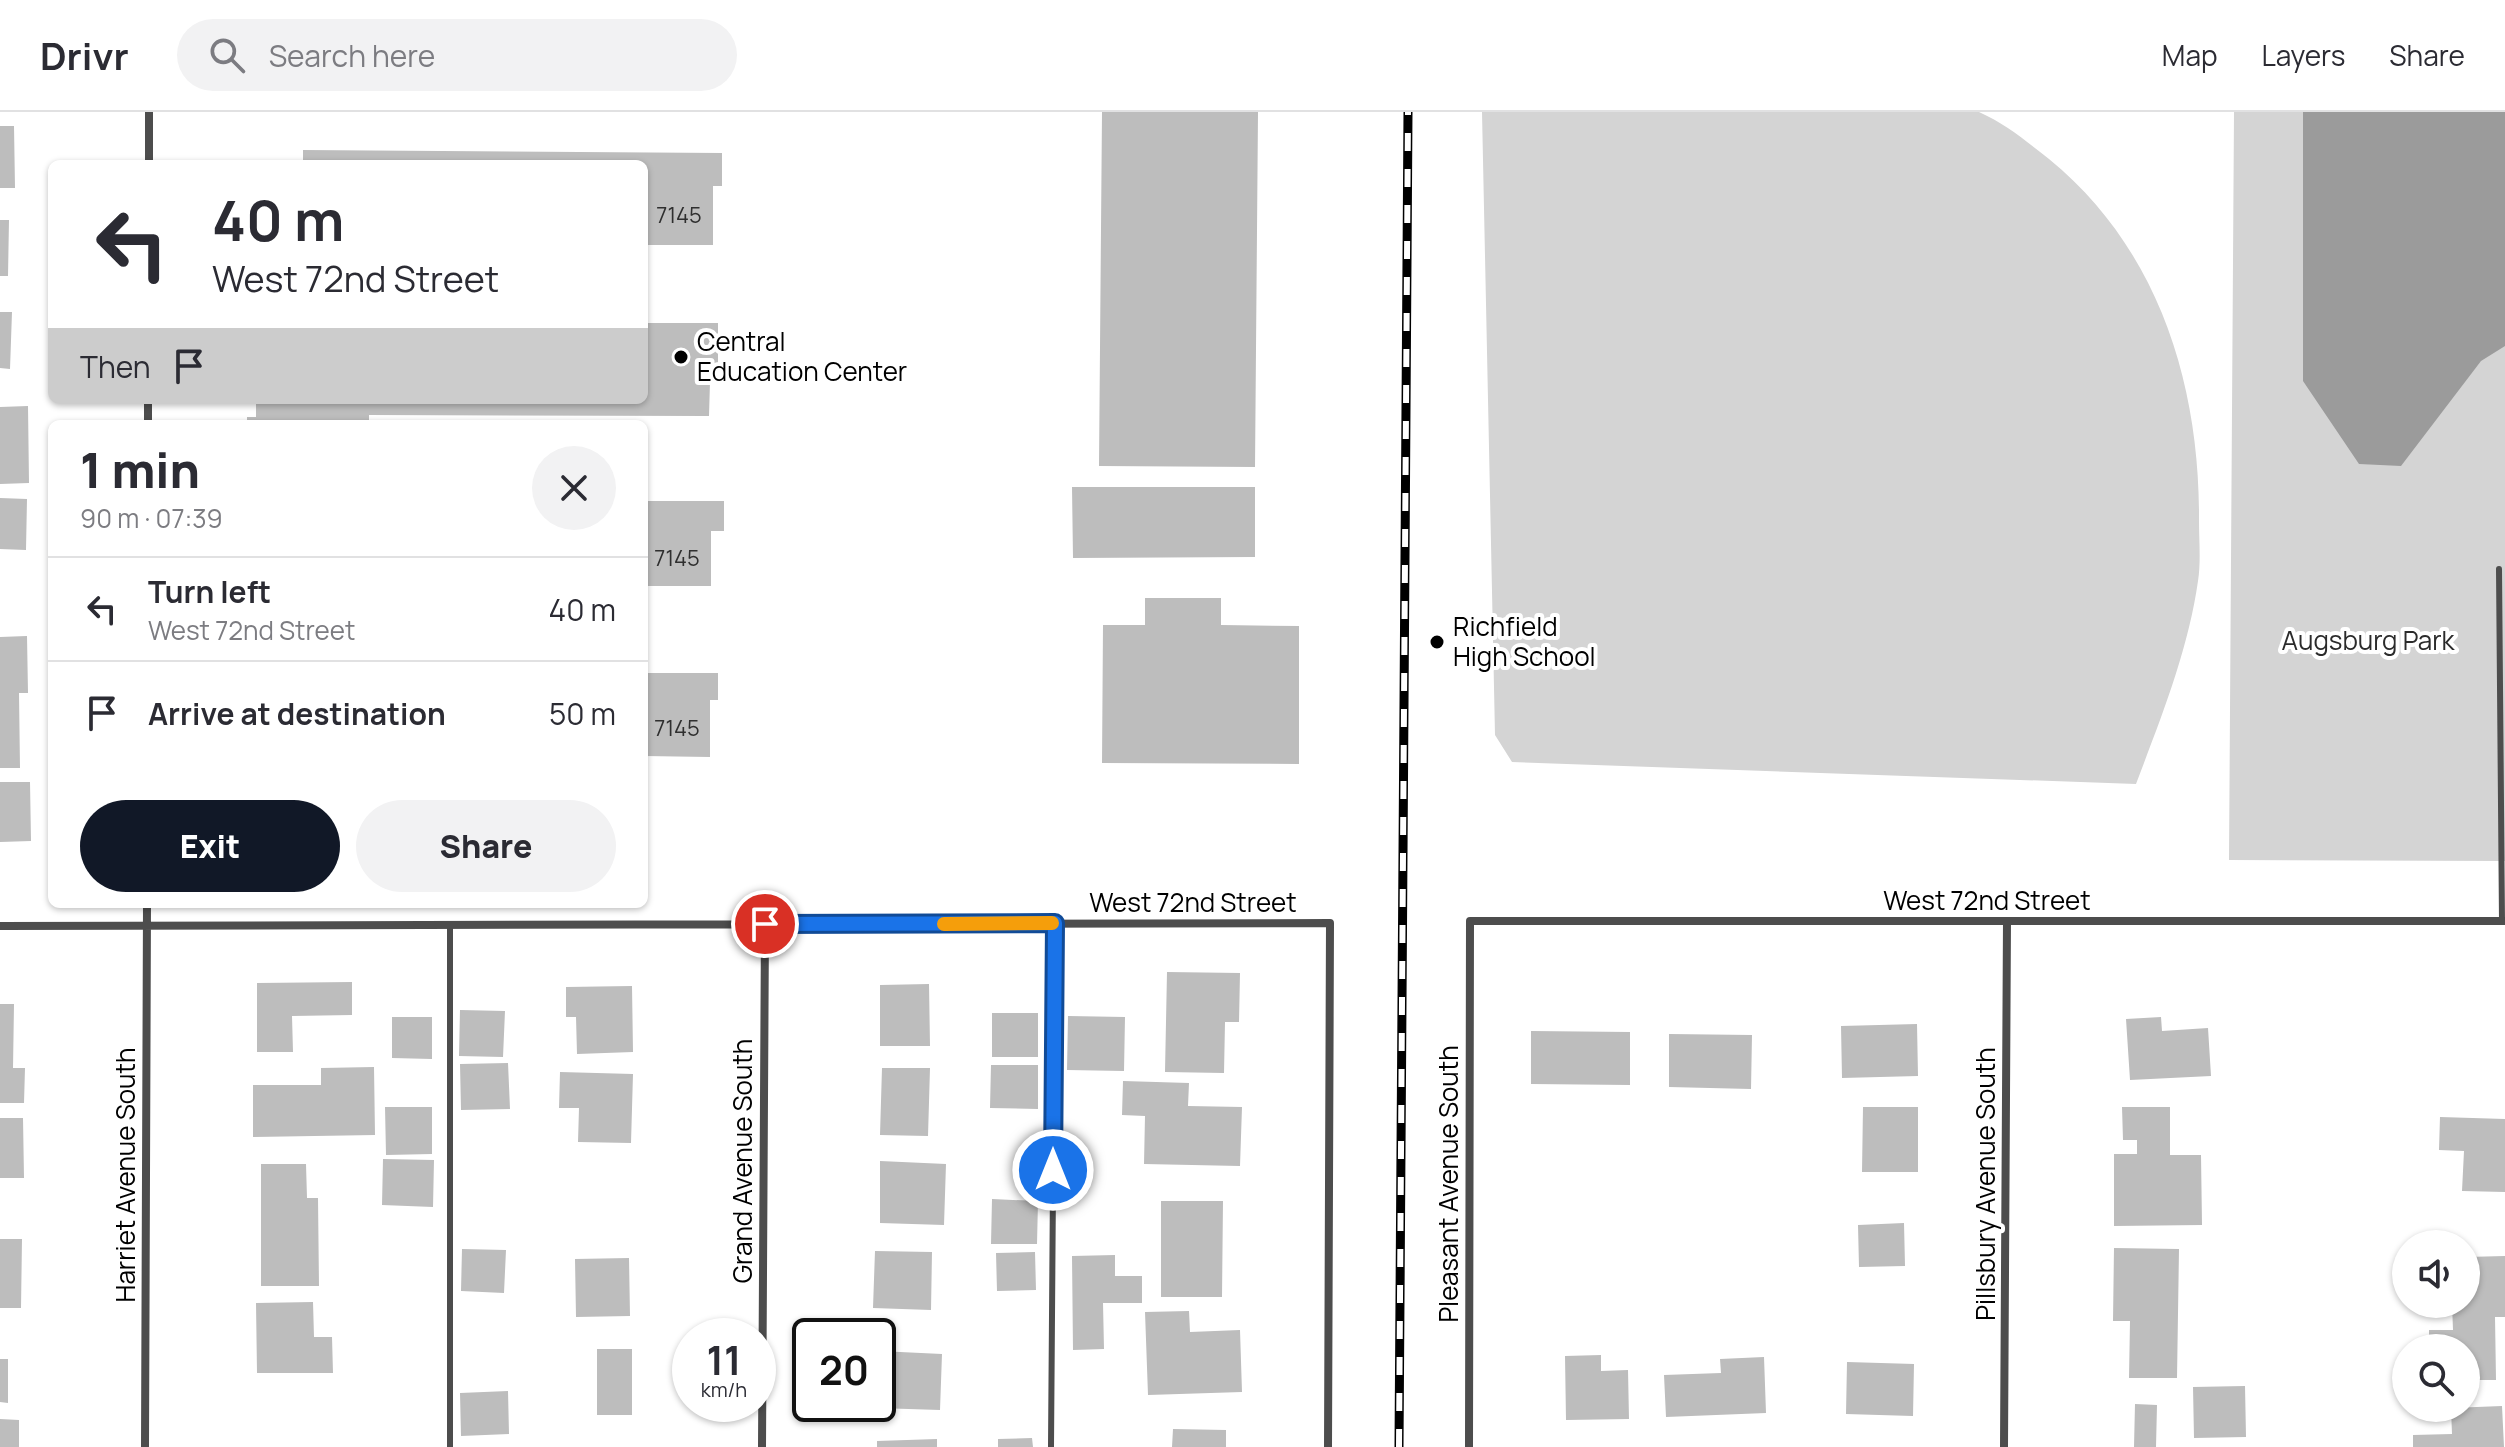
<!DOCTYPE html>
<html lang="en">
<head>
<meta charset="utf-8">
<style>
  body { margin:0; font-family:Manrope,sans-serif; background:#f2f2f3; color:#2b2b33; height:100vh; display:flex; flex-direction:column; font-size:30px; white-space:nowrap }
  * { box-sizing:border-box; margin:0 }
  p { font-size:26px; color:#7c7c81 }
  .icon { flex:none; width:44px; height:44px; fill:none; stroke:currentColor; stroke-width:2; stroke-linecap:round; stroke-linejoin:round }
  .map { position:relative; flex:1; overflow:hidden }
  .details { position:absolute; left:48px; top:308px; width:600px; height:488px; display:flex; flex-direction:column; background:#fff; border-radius:12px; box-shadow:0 2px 6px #0004 }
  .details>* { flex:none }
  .hud { position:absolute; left:48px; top:48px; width:600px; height:244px; border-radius:12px; box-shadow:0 2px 6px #0004; background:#fff; color:#2b2b33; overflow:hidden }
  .buttons { position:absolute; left:2392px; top:1118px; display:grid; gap:16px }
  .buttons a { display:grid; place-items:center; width:88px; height:88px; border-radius:50%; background:#fff; box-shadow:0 2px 6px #0004; font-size:40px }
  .speed { position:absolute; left:672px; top:1206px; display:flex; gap:16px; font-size:40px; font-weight:700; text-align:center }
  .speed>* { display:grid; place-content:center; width:104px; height:104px; border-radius:50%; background:#fff; box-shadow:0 2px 6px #0004; line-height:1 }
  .speed small { font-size:20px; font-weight:400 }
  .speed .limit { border:4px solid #111; border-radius:12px; background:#fff; color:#111 }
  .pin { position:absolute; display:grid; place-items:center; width:68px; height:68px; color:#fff; margin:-34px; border:4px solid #fff; border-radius:50%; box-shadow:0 2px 8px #0007 }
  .me { position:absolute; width:88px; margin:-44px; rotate:0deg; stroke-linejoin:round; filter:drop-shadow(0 0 6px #0008) }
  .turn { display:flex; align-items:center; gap:28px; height:168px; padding:0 32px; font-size:36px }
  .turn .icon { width:104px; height:104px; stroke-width:2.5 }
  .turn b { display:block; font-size:56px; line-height:68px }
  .then { display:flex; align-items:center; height:76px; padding:0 32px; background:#0003; gap:16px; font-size:30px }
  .round { display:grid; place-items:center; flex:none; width:84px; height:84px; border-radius:42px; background:#f2f2f3 }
  .overview { display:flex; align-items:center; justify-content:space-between; height:136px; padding:0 32px }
  h1 { font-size:48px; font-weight:800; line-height:60px }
  .button { display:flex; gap:16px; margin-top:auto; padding:16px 32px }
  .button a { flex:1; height:92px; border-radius:48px; background:#111827; color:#fff; font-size:32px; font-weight:800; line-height:92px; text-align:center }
  .button a+a { background:#f2f2f3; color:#2b2b33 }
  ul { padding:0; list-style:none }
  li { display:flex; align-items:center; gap:24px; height:104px; padding:0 32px; border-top:2px solid #e1e1e2 }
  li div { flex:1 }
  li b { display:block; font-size:30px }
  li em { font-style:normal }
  header { display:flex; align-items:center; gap:48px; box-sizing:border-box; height:112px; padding:0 40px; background:#fff; border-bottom:2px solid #e1e1e2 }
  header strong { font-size:38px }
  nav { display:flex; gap:44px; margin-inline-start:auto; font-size:28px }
  .search { width:560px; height:72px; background:#f2f2f3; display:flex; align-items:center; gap:20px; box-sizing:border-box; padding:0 28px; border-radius:44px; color:#7c7c81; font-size:30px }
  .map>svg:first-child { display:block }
</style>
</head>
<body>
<header>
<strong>Drivr</strong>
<div class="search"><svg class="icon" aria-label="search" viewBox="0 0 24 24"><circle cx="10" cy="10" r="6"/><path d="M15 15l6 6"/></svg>Search here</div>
<nav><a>Map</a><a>Layers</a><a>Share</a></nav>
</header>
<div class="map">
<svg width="2505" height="1335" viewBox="0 0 2505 1335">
  <rect width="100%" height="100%" fill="#fff"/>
  <path fill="#d4d4d4" d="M 1482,0 L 1979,0 C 2006,12 2026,29 2049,47 C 2158,136 2200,271 2199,409 C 2199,428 2201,450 2198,469 C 2188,539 2161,606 2136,672 L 1512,650 L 1495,623 Z
    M 2234,0 L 2505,0 L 2505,749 L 2229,748 Z"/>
  <path fill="#9b9b9b" d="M 2303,0 L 2505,0 L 2505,234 L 2481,249 L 2401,354 L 2359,352 L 2303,269 Z"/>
  <path fill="#bdbdbd" d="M 1102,0 L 1258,0 L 1255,355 L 1099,354 Z
    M 0,14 L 14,14 L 15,76 L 0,76 Z
    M 303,38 L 722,41 L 722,74 L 713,74 L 713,133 L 644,133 L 644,52 L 303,52 Z
    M 0,108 L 9,108 L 8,164 L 0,164 Z
    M 0,200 L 12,200 L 10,257 L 0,256 Z
    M 645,211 L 718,211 L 718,270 L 710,270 L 709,304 L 369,303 L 369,312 L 247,312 L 247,305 L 256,305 L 256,288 L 644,288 Z
    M 28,294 L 29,371 L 0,372 L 0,295 Z
    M 1072,375 L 1255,375 L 1255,445 L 1073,446 Z
    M 0,386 L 27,387 L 26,438 L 0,437 Z
    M 644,389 L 724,389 L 724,419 L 711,419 L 711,474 L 644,474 Z
    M 1145,486 L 1221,486 L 1221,513 L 1299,514 L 1299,652 L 1102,651 L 1103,513 L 1145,513 Z
    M 27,524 L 28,581 L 19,581 L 20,656 L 0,656 L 0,525 Z
    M 644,561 L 718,561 L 718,588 L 710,588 L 710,645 L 644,644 Z
    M 0,670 L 30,670 L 31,729 L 0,730 Z
    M 1167,860 L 1240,861 L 1239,910 L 1225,910 L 1224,961 L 1165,960 Z
    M 352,870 L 352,903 L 292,904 L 293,940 L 257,940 L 257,871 Z
    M 929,872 L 930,934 L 880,934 L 880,873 Z
    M 632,874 L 633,940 L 577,942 L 576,905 L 566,905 L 566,875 Z
    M 0,892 L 14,892 L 13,956 L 25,956 L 24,991 L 0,991 Z
    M 460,898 L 505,899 L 503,945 L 459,944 Z
    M 992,901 L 1038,901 L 1038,945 L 992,945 Z
    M 1068,904 L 1125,905 L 1124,959 L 1067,958 Z
    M 392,905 L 432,905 L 432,947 L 392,946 Z
    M 2161,905 L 2162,919 L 2208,916 L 2211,964 L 2130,968 L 2126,907 Z
    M 1917,912 L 1918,964 L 1842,966 L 1841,914 Z
    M 1531,919 L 1630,920 L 1630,973 L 1531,972 Z
    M 1669,922 L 1752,923 L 1751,977 L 1669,975 Z
    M 508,951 L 510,997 L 461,998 L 460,952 Z
    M 991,953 L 1038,953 L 1038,997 L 990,996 Z
    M 374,955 L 375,1023 L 253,1025 L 253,973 L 321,973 L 321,956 Z
    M 882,956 L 930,956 L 928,1024 L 880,1023 Z
    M 560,960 L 633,962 L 631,1031 L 578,1030 L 579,996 L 559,996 Z
    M 1123,969 L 1189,971 L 1188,994 L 1242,995 L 1240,1054 L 1144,1052 L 1145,1004 L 1122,1003 Z
    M 385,995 L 432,995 L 432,1042 L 386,1043 Z
    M 1863,995 L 1918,995 L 1918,1060 L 1862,1060 Z
    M 2122,995 L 2170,995 L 2170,1043 L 2201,1043 L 2202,1113 L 2114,1114 L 2114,1042 L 2137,1042 L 2137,1028 L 2123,1028 Z
    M 2440,1005 L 2505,1007 L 2505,1080 L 2462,1079 L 2464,1039 L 2439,1038 Z
    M 0,1006 L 23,1006 L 24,1066 L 0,1066 Z
    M 383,1047 L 434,1048 L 433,1095 L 382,1093 Z
    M 880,1049 L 946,1052 L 944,1113 L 880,1111 Z
    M 261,1052 L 306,1052 L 307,1086 L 318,1086 L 319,1174 L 261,1174 Z
    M 992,1087 L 1038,1089 L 1037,1132 L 991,1132 Z
    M 1161,1089 L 1223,1089 L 1222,1185 L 1161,1185 Z
    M 1904,1111 L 1905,1154 L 1859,1155 L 1858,1113 Z
    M 0,1127 L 22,1127 L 21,1196 L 0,1196 Z
    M 2114,1136 L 2179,1137 L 2177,1266 L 2129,1266 L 2130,1209 L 2113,1209 Z
    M 462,1137 L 506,1138 L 504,1181 L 461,1179 Z
    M 875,1139 L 932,1140 L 931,1198 L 873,1196 Z
    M 1035,1140 L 1036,1178 L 997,1179 L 996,1141 Z
    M 1115,1143 L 1115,1164 L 1142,1164 L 1142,1191 L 1103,1191 L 1104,1237 L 1073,1238 L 1072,1144 Z
    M 2505,1144 L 2505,1205 L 2495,1205 L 2496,1268 L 2466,1268 L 2466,1236 L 2429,1236 L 2429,1218 L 2453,1218 L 2452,1192 L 2466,1192 L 2466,1145 Z
    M 629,1146 L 630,1204 L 576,1205 L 575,1147 Z
    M 313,1190 L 314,1225 L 332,1225 L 333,1261 L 257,1261 L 256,1191 Z
    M 1189,1199 L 1190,1220 L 1240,1218 L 1242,1280 L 1148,1283 L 1145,1200 Z
    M 597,1237 L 632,1237 L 632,1303 L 597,1303 Z
    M 879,1239 L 942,1242 L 940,1298 L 877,1296 Z
    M 1601,1243 L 1601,1259 L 1628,1258 L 1629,1307 L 1566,1308 L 1565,1244 Z
    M 1764,1245 L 1766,1301 L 1666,1305 L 1664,1263 L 1721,1261 L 1720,1247 Z
    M 0,1247 L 8,1247 L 8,1291 L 0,1290 Z
    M 1847,1250 L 1914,1252 L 1913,1304 L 1846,1302 Z
    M 2245,1274 L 2246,1325 L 2194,1326 L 2193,1275 Z
    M 508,1279 L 509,1322 L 461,1324 L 460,1281 Z
    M 2135,1292 L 2157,1293 L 2156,1335 L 2134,1335 Z
    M 2502,1294 L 2504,1335 L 2413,1335 L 2413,1323 L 2452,1322 L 2451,1296 Z
    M 0,1307 L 19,1308 L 19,1335 L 0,1335 Z
    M 1173,1317 L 1226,1318 L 1226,1335 L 1172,1335 Z
    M 1032,1326 L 1033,1335 L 998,1335 L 998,1327 Z
    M 937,1327 L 937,1335 L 877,1335 L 877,1329 Z"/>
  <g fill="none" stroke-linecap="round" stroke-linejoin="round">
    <path stroke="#4d4d4d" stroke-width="6" d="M 2499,457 L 2502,809
      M 450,813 L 450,1335
      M 1051,1335 L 1055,811"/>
    <path stroke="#4d4d4d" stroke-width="8" d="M 149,52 L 149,0
      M 148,312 L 148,288
      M 0,814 L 1330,811 L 1328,1335
      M 145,1335 L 147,792
      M 762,1335 L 765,812
      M 1469,1335 L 1470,809 L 2505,809
      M 2004,1335 L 2007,809"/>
    <g stroke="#000" stroke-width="9">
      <path id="rail" d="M 1399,1335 L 1408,0"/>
    </g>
    <use href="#rail" stroke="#fff" stroke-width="6" stroke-dasharray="18" stroke-linecap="butt"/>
  </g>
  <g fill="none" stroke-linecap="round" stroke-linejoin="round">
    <g stroke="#114b97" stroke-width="20">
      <path id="route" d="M 765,812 L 1055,811 L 1053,1058"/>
    </g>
    <use href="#route" stroke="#1a73e8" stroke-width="14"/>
    <path stroke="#f59e0b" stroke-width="14" d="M 944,812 L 1052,811"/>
  </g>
  <g fill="#000" stroke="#fff" stroke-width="3">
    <circle cx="681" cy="245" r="8"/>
    <circle cx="1437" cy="530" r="8"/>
  </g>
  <g text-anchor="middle" stroke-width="8" stroke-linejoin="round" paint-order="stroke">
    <g font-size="22" fill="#2f2f2f">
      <text x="679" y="111">7145</text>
      <text x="677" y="454">7145</text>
      <text x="677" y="624">7145</text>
    </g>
    <g font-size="26" fill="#000" stroke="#fff" text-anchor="start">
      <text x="697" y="239">Central<tspan x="697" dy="30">Education Center</tspan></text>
      <text x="1453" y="524">Richfield<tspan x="1453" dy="30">High School</tspan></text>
    </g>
    <g font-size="26" fill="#2b2b2b" stroke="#fff">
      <text x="2368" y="538">Augsburg Park</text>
    </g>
    <g font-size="26" fill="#000" stroke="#fff">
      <text x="1987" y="798">West 72nd Street</text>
      <text x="1193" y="800">West 72nd Street</text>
      <text transform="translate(743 1049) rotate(-90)" y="9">Grand Avenue South</text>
      <text transform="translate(126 1063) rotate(-90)" y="9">Harriet Avenue South</text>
      <text transform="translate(1449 1072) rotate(-90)" y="9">Pleasant Avenue South</text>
      <text transform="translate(1986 1072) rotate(-90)" y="9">Pillsbury Avenue South</text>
    </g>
  </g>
</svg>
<div class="buttons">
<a><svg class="icon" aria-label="sound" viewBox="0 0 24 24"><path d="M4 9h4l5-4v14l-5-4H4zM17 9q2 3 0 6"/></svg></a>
<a><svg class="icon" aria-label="search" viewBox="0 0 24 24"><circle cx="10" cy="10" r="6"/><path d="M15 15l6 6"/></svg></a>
</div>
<div class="speed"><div>11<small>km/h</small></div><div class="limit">20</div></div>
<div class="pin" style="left:765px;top:812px;background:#d93025"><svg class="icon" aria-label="arrive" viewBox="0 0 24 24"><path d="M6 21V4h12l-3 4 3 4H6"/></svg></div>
<svg class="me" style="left:1053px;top:1058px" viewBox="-20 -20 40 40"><circle r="17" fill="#1a73e8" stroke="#fff" stroke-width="3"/><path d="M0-11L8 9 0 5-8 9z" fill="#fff"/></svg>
<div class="hud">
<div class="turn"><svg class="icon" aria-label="left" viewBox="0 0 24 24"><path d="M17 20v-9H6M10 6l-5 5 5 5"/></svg><div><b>40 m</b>West 72nd Street</div></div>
<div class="then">Then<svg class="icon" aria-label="arrive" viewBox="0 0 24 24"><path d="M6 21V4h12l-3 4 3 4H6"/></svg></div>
</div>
<section class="details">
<div class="overview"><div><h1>1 min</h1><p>90 m · 07:39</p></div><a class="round"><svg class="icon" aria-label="close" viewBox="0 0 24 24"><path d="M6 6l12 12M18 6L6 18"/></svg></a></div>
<ul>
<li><svg class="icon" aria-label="left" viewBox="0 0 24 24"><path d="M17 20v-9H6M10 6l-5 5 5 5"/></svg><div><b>Turn left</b><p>West 72nd Street</p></div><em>40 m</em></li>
<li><svg class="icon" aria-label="arrive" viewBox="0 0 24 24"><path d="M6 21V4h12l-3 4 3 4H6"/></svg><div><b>Arrive at destination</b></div><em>50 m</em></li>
</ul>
<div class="button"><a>Exit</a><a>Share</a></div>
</section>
</div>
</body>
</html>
